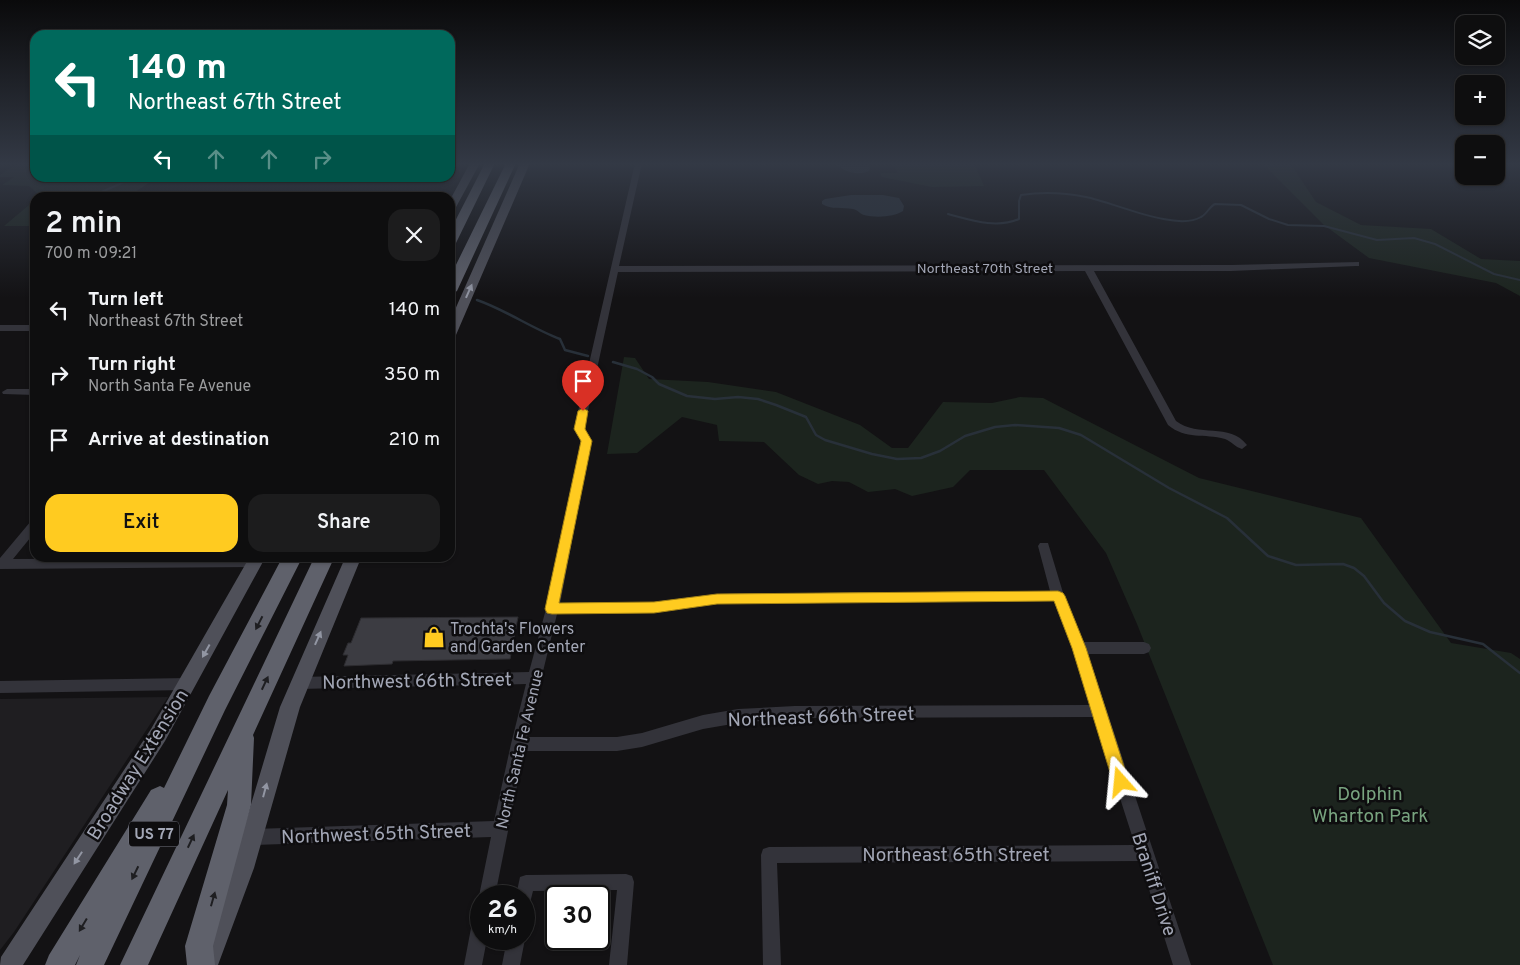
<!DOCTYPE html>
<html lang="en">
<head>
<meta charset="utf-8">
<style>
  body { margin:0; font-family:Overpass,sans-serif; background:#1c1c1d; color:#f1f3f6; height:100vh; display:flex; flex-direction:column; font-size:19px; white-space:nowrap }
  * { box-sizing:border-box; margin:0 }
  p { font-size:16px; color:#9b9c9e }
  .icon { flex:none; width:28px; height:28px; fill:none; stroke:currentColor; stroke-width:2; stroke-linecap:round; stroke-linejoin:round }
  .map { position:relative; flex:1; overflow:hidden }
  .side { position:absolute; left:30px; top:192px; width:425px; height:370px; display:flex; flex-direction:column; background:#0e0e0f; border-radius:15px; box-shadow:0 1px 4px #0004,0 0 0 1px #2e2e2f }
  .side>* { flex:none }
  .banner { position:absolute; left:30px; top:30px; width:425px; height:152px; border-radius:15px; box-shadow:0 1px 4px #0004,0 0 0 1px #2e2e2f; background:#00695c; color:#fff; overflow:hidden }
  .fabs { position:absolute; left:1455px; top:15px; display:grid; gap:10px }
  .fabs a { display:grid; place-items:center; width:50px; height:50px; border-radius:10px; background:#0e0e0f; box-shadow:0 1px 4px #0004,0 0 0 1px #2e2e2f; font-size:25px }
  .speed { position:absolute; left:470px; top:885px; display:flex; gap:10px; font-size:25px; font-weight:700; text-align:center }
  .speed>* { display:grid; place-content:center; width:65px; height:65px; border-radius:50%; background:#0e0e0f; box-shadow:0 1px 4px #0004,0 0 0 1px #2e2e2f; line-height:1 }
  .speed small { font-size:12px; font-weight:400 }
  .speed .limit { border:2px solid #111; border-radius:8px; background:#fff; color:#111 }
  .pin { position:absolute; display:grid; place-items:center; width:42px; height:42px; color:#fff; margin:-51px -21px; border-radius:50% 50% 50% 0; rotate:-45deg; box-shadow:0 0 5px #0007 }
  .pin .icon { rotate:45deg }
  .me { position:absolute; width:55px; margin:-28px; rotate:342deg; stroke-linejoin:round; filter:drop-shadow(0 0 4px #0008) }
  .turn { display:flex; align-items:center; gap:18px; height:105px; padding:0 15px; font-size:22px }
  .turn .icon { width:65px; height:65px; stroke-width:2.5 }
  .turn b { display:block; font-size:35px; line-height:42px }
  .lanes { display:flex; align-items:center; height:48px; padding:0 15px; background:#0003; justify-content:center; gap:25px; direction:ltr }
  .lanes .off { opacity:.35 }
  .round { display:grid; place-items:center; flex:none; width:52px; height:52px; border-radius:15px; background:#1c1c1d }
  .headline { display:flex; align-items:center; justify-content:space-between; height:85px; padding:0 15px }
  h1 { font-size:30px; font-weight:600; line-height:38px }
  .button { display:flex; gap:10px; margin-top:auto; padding:10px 15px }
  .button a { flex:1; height:58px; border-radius:15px; background:#ffcb20; color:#111; font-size:20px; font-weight:600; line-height:58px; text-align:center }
  .button a+a { background:#1c1c1d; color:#f1f3f6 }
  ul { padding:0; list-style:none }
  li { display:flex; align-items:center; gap:15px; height:65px; padding:0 15px }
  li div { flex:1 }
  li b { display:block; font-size:19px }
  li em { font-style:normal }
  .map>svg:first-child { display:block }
</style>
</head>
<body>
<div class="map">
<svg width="1520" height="965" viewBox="0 0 1520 965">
  <rect width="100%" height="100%" fill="#131214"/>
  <path fill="#1f1e21" d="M 168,697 L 14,932 L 0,950 L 0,699 Z"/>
  <path fill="#1c241e" d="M 17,163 L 35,163 L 35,178 L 224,178 L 156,178 L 128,197 L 39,197 L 40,196 L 29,186 L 2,185 L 14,177 L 0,177 L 0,175 Z
    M 891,163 L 974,163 L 984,186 L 932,187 L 882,177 L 880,173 L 898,173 Z
    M 1262,163 L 1290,163 L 1316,202 L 1361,225 L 1431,229 L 1481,259 L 1520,261 L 1520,296 L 1496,283 L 1369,258 L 1324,225 Z
    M 35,200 L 35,226 L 4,226 Z
    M 624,357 L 635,358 L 649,379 L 708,382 L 776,392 L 860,425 L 892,448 L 908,448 L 943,402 L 992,403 L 1020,397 L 1043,398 L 1199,478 L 1361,518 L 1451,643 L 1511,653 L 1520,659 L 1520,965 L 1273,965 L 1137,624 L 1106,553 L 1044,470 L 970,470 L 953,487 L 912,496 L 895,489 L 868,492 L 849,482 L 832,481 L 818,484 L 799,475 L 764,442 L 719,441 L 717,425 L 682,417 L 637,453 L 607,454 Z"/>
  <path fill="#283039" d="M 835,163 L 868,163 L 870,167 L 869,171 C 857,176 844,172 835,163 Z
    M 851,195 L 883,195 L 899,198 L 904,206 L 903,211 C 894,217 876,218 864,215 C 860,214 858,210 853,209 C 843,207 831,210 822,204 L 822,201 L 825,199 Z"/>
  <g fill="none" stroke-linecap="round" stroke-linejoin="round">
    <path stroke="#283039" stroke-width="2" d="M 88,198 L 133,178
      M 948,214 C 971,220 996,229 1019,219 L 1019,201 L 1021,195 C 1041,192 1066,193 1086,197 C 1113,202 1176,232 1201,217 C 1207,214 1209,207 1215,204 L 1241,205 L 1269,219 L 1288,225 L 1324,226 L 1377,240 L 1414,238 L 1435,244 L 1494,274 L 1520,280"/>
    <path stroke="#283039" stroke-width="2.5" d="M 477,300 C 506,310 531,328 560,339 L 565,350 L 588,356
      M 613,362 L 637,369 L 652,377 L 659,384 L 687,396 L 715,399 L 738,397 L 758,399 L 776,405 L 806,417 L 816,435 L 825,440 L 872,454 L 897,459 L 921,458 L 940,451 L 965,436 L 995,427 L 1015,425 L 1059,428 L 1081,435 L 1169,488 L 1227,518 L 1268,556 L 1296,565 L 1343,564 L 1354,568 L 1364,576 L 1384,603 L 1405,621 L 1430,632 L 1483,644 L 1520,673"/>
  </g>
  <path fill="#3c3c42" stroke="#2d2c30" d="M 518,617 L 510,659 L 393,661 L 392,664 L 344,666 L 348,655 L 343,655 L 348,643 L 351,643 L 361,618 Z"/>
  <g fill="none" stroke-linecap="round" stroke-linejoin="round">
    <path fill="#33333a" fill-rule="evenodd" d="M 635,163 L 642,163 L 619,266 L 1231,265 L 1359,262 L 1359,266 L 1356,266 L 1231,271 L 1094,271 L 1176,421 C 1198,438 1230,422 1247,445 L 1242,449 C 1235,447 1231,441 1225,439 C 1204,433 1186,440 1168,425 L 1085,271 L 618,272 L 584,429 L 591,441 L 560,604 L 654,602 L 717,594 L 1050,591 L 1038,546 L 1040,543 L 1048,543 L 1064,596 L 1083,642 L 1144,642 L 1149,644 L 1151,648 L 1149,652 L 1144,654 L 1088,654 L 1191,965 L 1173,965 L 1140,861 L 777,863 L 781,965 L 763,965 L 761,855 L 763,849 L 769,847 L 1135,845 L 1094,717 L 795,718 L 738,723 L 703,729 L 642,747 L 617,751 L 524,751 L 495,896 L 481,896 L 481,902 L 479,896 L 491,837 L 252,845 L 246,843 L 244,837 L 246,831 L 252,829 L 494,821 L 511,744 L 526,684 L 299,689 L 294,687 L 292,683 L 294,679 L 299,677 L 529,672 L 546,609 L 581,441 L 574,429 ZM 1054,601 L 1072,648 L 1090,705 L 795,706 L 738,709 L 703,715 L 642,733 L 617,737 L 527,737 L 557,614 L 654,612 L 717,604 Z
      M 0,325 L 35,325 L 35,331 L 0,331 Z
      M 7,389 L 35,389 L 35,395 L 3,394 L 2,392 Z
      M 35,520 L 35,532 L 13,559 L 256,558 L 259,559 L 261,562 L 259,565 L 255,567 L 0,569 L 0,558 L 31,521 Z
      M 188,678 L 193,680 L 195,684 L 193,688 L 188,690 L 0,693 L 0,681 Z
      M 626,874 L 632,876 L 634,882 L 627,965 L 609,965 L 617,890 L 533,891 L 530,903 L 524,905 L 524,896 L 516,896 L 520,877 L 526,875 Z
      M 481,914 L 481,939 L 487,939 L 482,965 L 464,965 L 472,923 L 475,917 Z
      M 524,937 L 525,939 L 520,965 L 502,965 L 507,939 L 524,939 Z"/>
    <path fill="#4f5059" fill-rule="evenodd" d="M 470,163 L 480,163 L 455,209 L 450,212 L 450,200 Z
      M 520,163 L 530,163 L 456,335 L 450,339 L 450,321 Z
      M 249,558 L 265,558 L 165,741 L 23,965 L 0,965 L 1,957 L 151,729 Z
      M 345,558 L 361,558 L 300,707 L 254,868 L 218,965 L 194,965 L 232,868 L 280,707 Z"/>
    <path fill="#5f616b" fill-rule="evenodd" d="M 485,163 L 495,163 L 456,243 L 450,247 L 450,231 Z
      M 506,163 L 516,163 L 457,291 L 450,295 L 450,277 Z
      M 282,558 L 302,558 L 225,710 L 104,965 L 76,965 L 80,955 L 75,965 L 45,965 L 49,955 L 151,790 L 160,786 L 164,788 L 209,696 Z
      M 314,558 L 334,558 L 253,735 L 254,738 L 251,805 L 213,946 L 215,965 L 187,965 L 185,946 L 227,805 L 228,790 L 148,965 L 120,965 Z"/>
  </g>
  <defs><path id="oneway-solid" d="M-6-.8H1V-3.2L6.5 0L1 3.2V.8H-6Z" transform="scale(1.25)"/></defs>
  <g fill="#9296a3">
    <use href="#oneway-solid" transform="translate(469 291) rotate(-66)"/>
    <use href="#oneway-solid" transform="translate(318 638) rotate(-66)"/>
    <use href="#oneway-solid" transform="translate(206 651) rotate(119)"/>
    <use href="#oneway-solid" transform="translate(265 790) rotate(-75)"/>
    <use href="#oneway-solid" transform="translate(78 858) rotate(123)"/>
  </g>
  <g fill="#1e1e21">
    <use href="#oneway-solid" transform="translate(259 623) rotate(117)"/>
    <use href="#oneway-solid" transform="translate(265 683) rotate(-65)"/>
    <use href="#oneway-solid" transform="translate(191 841) rotate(-65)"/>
    <use href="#oneway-solid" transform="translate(135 873) rotate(116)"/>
    <use href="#oneway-solid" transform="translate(213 899) rotate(-74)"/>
    <use href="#oneway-solid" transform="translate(83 925) rotate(121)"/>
  </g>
  <linearGradient id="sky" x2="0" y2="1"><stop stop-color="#0a0a0b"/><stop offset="0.55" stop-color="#333945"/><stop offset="1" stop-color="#333945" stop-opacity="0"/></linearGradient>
  <rect width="1520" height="298" fill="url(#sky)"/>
  <path fill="#ffcb20" stroke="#a68415" d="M 583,408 L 588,411 L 585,429 L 592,441 L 559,603 L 654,602 L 717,594 L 1058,591 L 1063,593 L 1065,596 L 1086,648 L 1129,782 L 1126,787 L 1121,789 L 1115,787 L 1113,782 L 1072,648 L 1054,601 L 717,604 L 654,613 L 552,614 L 547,613 L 545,609 L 581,441 L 574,429 L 578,411 Z"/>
  <defs>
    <g id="shop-bare" transform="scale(1.725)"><path d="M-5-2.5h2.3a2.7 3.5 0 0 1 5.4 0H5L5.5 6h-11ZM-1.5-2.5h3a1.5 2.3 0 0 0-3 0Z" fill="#ffcb20" stroke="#0e0d0f" stroke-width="2.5" paint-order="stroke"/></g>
  </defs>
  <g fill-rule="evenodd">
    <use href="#shop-bare" x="434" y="637"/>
  </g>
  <g text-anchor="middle" stroke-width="5" stroke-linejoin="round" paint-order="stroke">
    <g font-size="14" fill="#a3a7b6" stroke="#0e0d0f">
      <text x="985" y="273">Northeast 70th Street</text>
    </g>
    <rect fill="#0e0d0f" stroke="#767984" stroke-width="1" x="129" y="821.5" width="50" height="25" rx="4"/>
    <g font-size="15" font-weight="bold" fill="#a3a7b6">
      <text x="154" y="839">US 77</text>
    </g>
    <g font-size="16" fill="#a3a7b6" stroke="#0e0d0f" text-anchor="start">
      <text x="450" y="634">Trochta's Flowers<tspan x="450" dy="18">and Garden Center</tspan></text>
    </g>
    <g font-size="16" fill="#a3a7b6" stroke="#0e0d0f">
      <text transform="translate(519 749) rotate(-77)" y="6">North Santa Fe Avenue</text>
    </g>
    <g font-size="19" fill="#a3a7b6" stroke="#0e0d0f">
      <text transform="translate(417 680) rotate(-1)" y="7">Northwest 66th Street</text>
      <text transform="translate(821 716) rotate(-2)" y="7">Northeast 66th Street</text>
      <text transform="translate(137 764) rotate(-58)" y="7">Broadway Extension</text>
      <text transform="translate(376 833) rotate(-2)" y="7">Northwest 65th Street</text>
      <text x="956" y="861">Northeast 65th Street</text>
      <text transform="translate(1155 884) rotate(72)" y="7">Braniff Drive</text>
    </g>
    <g font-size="19" fill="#78a37f" stroke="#0e0d0f">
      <text x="1370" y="800">Dolphin<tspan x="1370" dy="22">Wharton Park</tspan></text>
    </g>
  </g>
</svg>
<div class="fabs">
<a><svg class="icon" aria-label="layers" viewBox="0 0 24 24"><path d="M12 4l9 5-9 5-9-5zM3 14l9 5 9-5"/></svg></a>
<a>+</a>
<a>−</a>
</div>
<div class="speed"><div>26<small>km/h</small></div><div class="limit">30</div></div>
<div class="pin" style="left:583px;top:411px;background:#d93025"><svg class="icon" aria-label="arrive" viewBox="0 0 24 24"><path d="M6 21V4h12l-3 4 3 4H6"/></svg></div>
<svg class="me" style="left:1121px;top:782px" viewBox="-20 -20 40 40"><path d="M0-17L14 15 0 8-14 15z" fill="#ffcb20" stroke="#fff" stroke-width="4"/></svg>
<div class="banner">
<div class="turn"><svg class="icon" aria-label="left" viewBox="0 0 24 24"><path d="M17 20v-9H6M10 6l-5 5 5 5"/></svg><div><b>140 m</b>Northeast 67th Street</div></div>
<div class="lanes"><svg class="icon" aria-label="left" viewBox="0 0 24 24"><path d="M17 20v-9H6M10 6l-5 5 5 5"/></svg><svg class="icon off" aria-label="ahead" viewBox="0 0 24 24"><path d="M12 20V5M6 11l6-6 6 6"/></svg><svg class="icon off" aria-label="ahead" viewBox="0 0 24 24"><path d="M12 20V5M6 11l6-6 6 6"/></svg><svg class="icon off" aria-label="right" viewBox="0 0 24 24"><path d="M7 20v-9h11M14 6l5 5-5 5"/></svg></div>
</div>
<section class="side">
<div class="headline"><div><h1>2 min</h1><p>700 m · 09:21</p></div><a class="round"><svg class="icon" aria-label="close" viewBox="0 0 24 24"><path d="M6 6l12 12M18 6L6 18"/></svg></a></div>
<ul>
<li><svg class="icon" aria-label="left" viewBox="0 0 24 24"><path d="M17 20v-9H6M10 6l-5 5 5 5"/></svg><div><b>Turn left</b><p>Northeast 67th Street</p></div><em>140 m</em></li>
<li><svg class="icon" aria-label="right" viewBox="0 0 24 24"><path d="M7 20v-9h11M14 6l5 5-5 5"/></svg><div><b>Turn right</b><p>North Santa Fe Avenue</p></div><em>350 m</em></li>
<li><svg class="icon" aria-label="arrive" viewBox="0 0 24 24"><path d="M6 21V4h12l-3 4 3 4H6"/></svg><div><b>Arrive at destination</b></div><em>210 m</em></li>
</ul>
<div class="button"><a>Exit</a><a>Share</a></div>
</section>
</div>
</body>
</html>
